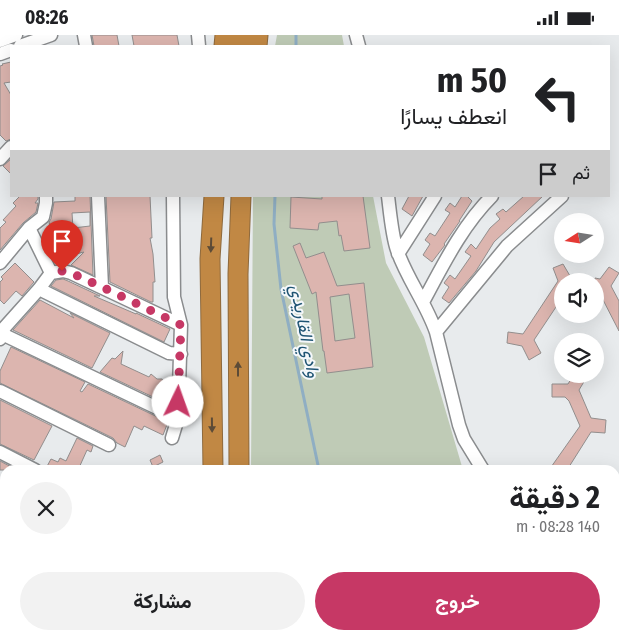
<!DOCTYPE html>
<html lang="ar">
<head>
<meta charset="utf-8">
<style>
  body { margin:0; font-family:"Fira Sans Condensed",Vazirmatn,sans-serif; background:#f2f2f2; color:#202124; direction:rtl; height:100vh; display:flex; flex-direction:column; font-size:19px; white-space:nowrap }
  * { box-sizing:border-box; margin:0 }
  p { font-size:16px; color:#757577 }
  .icon { flex:none; width:28px; height:28px; fill:none; stroke:currentColor; stroke-width:2; stroke-linecap:round; stroke-linejoin:round }
  .map { position:relative; flex:1; overflow:hidden; direction:ltr }
  .side { position:absolute; left:0px; top:430px; width:620px; height:175px; display:flex; flex-direction:column; background:#fff; border-radius:15px 15px 0 0; box-shadow:0 5px 20px #0002; direction:rtl }
  .side>* { flex:none }
  .banner { position:absolute; left:10px; top:10px; width:600px; height:152px; border-radius:0px; box-shadow:0 5px 20px #0002; direction:rtl; background:#fff; color:#202124; overflow:hidden }
  .needle { width:32px; rotate:258deg }
  .tools { position:absolute; left:554px; top:178px; display:grid; gap:10px }
  .tools a { display:grid; place-items:center; width:50px; height:50px; border-radius:50%; background:#fff; box-shadow:0 5px 20px #0002; font-size:25px }
  .pin { position:absolute; display:grid; place-items:center; width:42px; height:42px; color:#fff; margin:-51px -21px; border-radius:50% 50% 50% 0; rotate:-45deg; box-shadow:0 0 5px #0007 }
  .pin .icon { rotate:45deg }
  .me { position:absolute; width:55px; margin:-28px; rotate:3deg; stroke-linejoin:round; filter:drop-shadow(0 0 4px #0008) }
  .turn { display:flex; align-items:center; gap:18px; height:105px; padding:0 20px; font-size:22px }
  .turn .icon { width:65px; height:65px; stroke-width:2.5 }
  .turn b { display:block; font-size:35px; line-height:42px }
  .then { display:flex; align-items:center; height:48px; padding:0 20px; background:#0003; gap:10px; font-size:19px }
  .round { display:grid; place-items:center; flex:none; width:52px; height:52px; border-radius:26px; background:#f2f2f2 }
  .summary { display:flex; align-items:center; justify-content:space-between; height:85px; padding:0 20px }
  h1 { font-size:30px; font-weight:700; line-height:38px }
  .cta { display:flex; gap:10px; margin-top:auto; padding:10px 20px }
  .cta a { flex:1; height:58px; border-radius:30px; background:#c63865; color:#fff; font-size:20px; font-weight:700; line-height:58px; text-align:center }
  .cta a+a { background:#f2f2f2; color:#202124 }
  .status { display:flex; justify-content:space-between; align-items:center; height:35px; padding:0 25px; background:#fff; direction:ltr }
  .status svg { height:14px; fill:currentColor }
  .map>svg:first-child { display:block }
</style>
</head>
<body>
<div class="status"><b>08:26</b><svg viewBox="0 0 49 12"><path d="M0 12V9h3v3zM5 12V6h3v6zM10 12V3h3v9zM15 12V0h3v12zM26 1h20v11H26zM47 4h2v5h-2z"/></svg></div>
<div class="map">
<svg width="619" height="605" viewBox="0 0 619 605">
  <rect width="100%" height="100%" fill="#e8ebed"/>
  <path fill="#bfcbb6" d="M 277,0 L 342,0 L 344,11 L 275,11 Z
    M 253,161 L 373,161 L 386,228 L 424,302 L 463,435 L 251,435 Z
    M 256,600 L 566,600 L 569,605 L 256,605 Z"/>
  <g fill="none" stroke-linecap="round" stroke-linejoin="round">
    <path stroke="#8faec3" stroke-width="3" d="M 296,11 L 296,0
      M 275,161 L 274,189 L 281,254 L 319,435
      M 352,600 L 352,605"/>
  </g>
  <path fill="#dcb5af" stroke="#928e8d" fill-rule="evenodd" d="M 92,0 L 117,0 L 119,11 L 94,11 Z
    M 132,0 L 177,0 L 179,11 L 134,11 Z
    M 11,27 L 11,47 L 4,48 L 11,60 L 11,104 L 6,106 L 0,100 L 0,31 L 3,30 L 2,29 Z
    M 11,124 L 11,139 L 3,131 Z
    M 20,161 L 38,161 L 38,164 L 35,168 L 38,168 L 36,177 L 23,188 L 0,215 L 0,193 L 6,187 L 3,185 L 16,171 L 13,168 Z
    M 75,161 L 90,161 L 93,240 L 71,230 L 84,217 L 56,224 L 53,210 L 49,187 L 51,184 L 54,167 L 75,166 ZM 90,177 L 90,191 L 73,193 L 72,178 Z
    M 106,161 L 150,161 L 152,203 L 150,203 L 153,219 L 155,247 L 153,247 L 153,267 L 151,267 L 110,247 Z
    M 322,161 L 363,161 L 370,213 L 344,216 L 341,200 L 339,201 L 337,186 L 319,188 L 318,195 L 290,193 L 291,162 L 322,164 Z
    M 409,161 L 423,161 L 412,181 L 402,174 Z
    M 462,161 L 467,161 L 472,166 L 459,186 L 460,186 L 444,209 L 445,210 L 432,227 L 423,220 L 430,209 L 425,205 L 430,198 L 435,201 L 450,178 L 445,175 L 450,168 L 455,172 Z
    M 524,161 L 543,161 L 494,207 L 476,236 L 449,268 L 442,263 L 449,252 L 444,248 L 450,240 L 455,244 L 471,221 L 465,217 L 471,209 L 476,214 L 490,193 L 500,184 L 496,179 L 503,174 L 506,177 Z
    M 300,208 L 306,223 L 324,217 L 337,251 L 364,248 L 373,332 L 327,338 L 324,316 L 323,316 L 316,257 L 312,259 L 293,211 ZM 349,259 L 355,303 L 335,306 L 330,262 Z
    M 15,228 L 34,247 L 22,261 L 16,256 L 4,269 L 0,265 L 0,247 L 3,244 L 1,242 Z
    M 563,229 L 573,246 L 562,246 L 562,263 L 534,305 L 541,318 L 529,325 L 522,311 L 507,308 L 508,297 L 523,299 L 558,246 L 553,233 Z
    M 609,232 L 619,238 L 611,251 L 619,266 L 619,296 L 600,259 L 595,256 L 595,243 L 600,244 Z
    M 63,244 L 68,246 L 100,261 L 94,261 L 136,279 L 136,278 L 170,294 L 164,307 L 51,251 L 56,245 Z
    M 40,265 L 74,283 L 70,278 L 110,298 L 92,333 L 13,295 Z
    M 11,312 L 85,347 L 80,356 L 82,357 L 88,349 L 168,387 L 163,400 L 144,391 L 142,395 L 134,391 L 125,412 L 117,408 L 113,403 L 0,348 L 0,336 Z
    M 123,316 L 121,329 L 149,342 L 151,339 L 157,344 L 162,344 L 171,352 L 170,370 L 100,337 L 112,323 L 115,324 Z
    M 574,339 L 577,339 L 585,345 L 579,355 L 591,383 L 606,385 L 605,398 L 591,397 L 567,435 L 549,435 L 580,391 L 569,366 L 565,362 L 552,362 L 552,349 L 568,349 Z
    M 0,365 L 52,391 L 34,425 L 0,409 Z
    M 77,403 L 93,411 L 91,417 L 87,415 L 78,435 L 45,435 L 51,424 L 58,427 L 60,423 L 66,426 Z
    M 160,420 L 163,427 L 153,432 L 150,425 Z
    M 0,426 L 17,435 L 0,435 Z"/>
  <g fill="none" stroke-linecap="round" stroke-linejoin="round">
    <g stroke="#8a8c8e" stroke-width="15">
      <path id="minor" d="M 84,0 L 86,11
        M 198,0 L 199,11
        M 356,0 L 359,11
        M 0,6 L 16,0
        M 20,11 L 51,0
        M 0,19 L 11,15
        M 0,124 L 11,112
        M 98,161 L 102,252
        M 388,161 C 390,177 392,201 397,215 C 407,244 426,268 436,297 L 459,390 L 464,404 L 483,435
        M 29,193 L 51,238
        M 398,219 L 435,161
        M 0,228 L 29,193 L 43,182 L 46,168 L 46,161
        M 39,254 L 169,318 L 181,319
        M 423,267 C 443,230 462,191 492,161
        M 436,297 L 507,211 L 562,161
        M 0,301 L 5,292 L 39,254 L 51,238 L 63,236 L 71,238 L 181,290
        M 0,304 L 2,299 L 178,383
        M 0,356 L 109,410
        M 172,403 L 178,383 L 181,290 L 174,262 L 173,161
        M 0,417 L 35,435
        M 0,479 L 5,481
        M 0,536 L 5,539
        M 0,560 L 5,558
        M 81,600 L 82,605
        M 582,600 L 584,605"/>
    </g>
    <g stroke="#8e6a3e" stroke-width="21">
      <path id="highway" d="M 224,11 L 225,0
        M 239,11 L 241,0
        M 257,11 L 258,0
        M 213,435 L 210,224 L 214,161
        M 239,435 L 238,239 L 241,161
        M 209,605 L 210,600
        M 237,605 L 238,600"/>
    </g>
    <path stroke="#888a8b" stroke-width="2" stroke-dasharray="4 4" stroke-linecap="butt" d="M 0,589 L 5,588
      M 8,605 L 24,600"/>
    <use href="#minor" stroke="#fff" stroke-width="12"/>
    <use href="#highway" stroke="#c18844" stroke-width="19"/>
  </g>
  <defs><path id="oneway-solid" d="M-6-.8H1V-3.2L6.5 0L1 3.2V.8H-6Z" transform="scale(1.25)"/></defs>
  <g fill="#5c4b37">
    <use href="#oneway-solid" transform="translate(211 210) rotate(92)"/>
    <use href="#oneway-solid" transform="translate(238 334) rotate(-90)"/>
    <use href="#oneway-solid" transform="translate(212 390) rotate(89)"/>
  </g>
  <g fill="none" stroke-linecap="round" stroke-linejoin="round">
    <path stroke="#c63865" stroke-width="9" stroke-dasharray="0 16.2" d="M 62,236 L 71,238 L 102,252 L 181,290 L 178,367"/>
  </g>
  <g text-anchor="middle" stroke-width="4" stroke-linejoin="round" paint-order="stroke">
    <g font-size="18" font-style="italic" fill="#1f5473" stroke="#f5f8fb">
      <text transform="translate(305 296) rotate(79)" y="6">وادي القاريدي</text>
    </g>
  </g>
</svg>
<div class="tools">
<a><svg class="needle" viewBox="-14 -14 28 28"><path d="M0-13l5 13h-10z" fill="#e53935"/><path d="M0 13l5-13h-10z" fill="#757577"/></svg></a>
<a><svg class="icon" aria-label="sound" viewBox="0 0 24 24"><path d="M4 9h4l5-4v14l-5-4H4zM17 9q2 3 0 6"/></svg></a>
<a><svg class="icon" aria-label="layers" viewBox="0 0 24 24"><path d="M12 4l9 5-9 5-9-5zM3 14l9 5 9-5"/></svg></a>
</div>
<div class="pin" style="left:62px;top:236px;background:#d93025"><svg class="icon" aria-label="arrive" viewBox="0 0 24 24"><path d="M6 21V4h12l-3 4 3 4H6"/></svg></div>
<svg class="me" style="left:178px;top:367px" viewBox="-20 -20 40 40"><circle r="19" fill="#fff"/><path d="M0-13L10 11 0 6-10 11z" fill="#c63865"/></svg>
<div class="banner">
<div class="turn"><svg class="icon" aria-label="left" viewBox="0 0 24 24"><path d="M17 20v-9H6M10 6l-5 5 5 5"/></svg><div><b>50 m</b>انعطف يسارًا</div></div>
<div class="then">ثم<svg class="icon" aria-label="arrive" viewBox="0 0 24 24"><path d="M6 21V4h12l-3 4 3 4H6"/></svg></div>
</div>
<section class="side">
<div class="summary"><div><h1>2 دقيقة</h1><p>140 m · 08:28</p></div><a class="round"><svg class="icon" aria-label="close" viewBox="0 0 24 24"><path d="M6 6l12 12M18 6L6 18"/></svg></a></div>
<div class="cta"><a>خروج</a><a>مشاركة</a></div>
</section>
</div>
</body>
</html>
